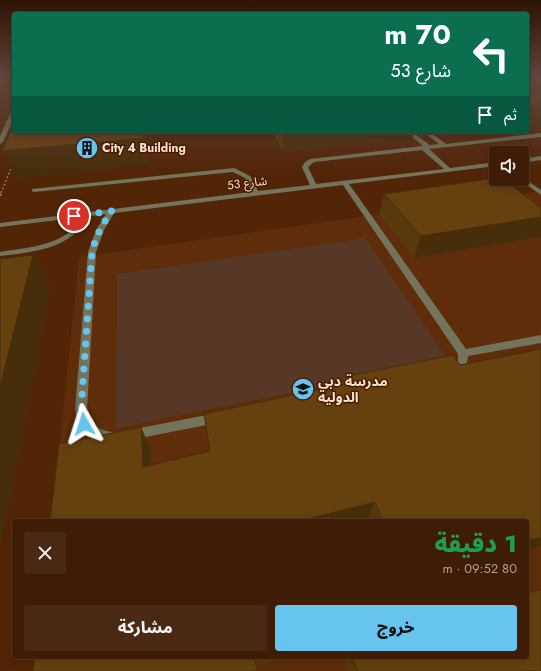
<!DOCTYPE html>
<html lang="ar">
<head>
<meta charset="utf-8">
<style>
  body { margin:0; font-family:Jost,"Noto Sans Arabic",sans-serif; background:#492913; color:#f1f3f6; direction:rtl; height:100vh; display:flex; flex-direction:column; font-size:15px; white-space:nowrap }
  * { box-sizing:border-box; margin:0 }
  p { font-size:13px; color:#ada19a }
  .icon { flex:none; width:22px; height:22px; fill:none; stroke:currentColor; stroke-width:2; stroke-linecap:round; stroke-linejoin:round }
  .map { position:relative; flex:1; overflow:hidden; direction:ltr }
  .drawer { position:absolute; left:12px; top:519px; width:517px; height:140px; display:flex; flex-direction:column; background:#3e1c05; border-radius:4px; box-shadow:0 2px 10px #0003,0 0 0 1px #573a27; direction:rtl }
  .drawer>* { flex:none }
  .guide { position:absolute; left:12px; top:12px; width:517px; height:122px; border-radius:4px; box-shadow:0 2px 10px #0003,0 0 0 1px #573a27; direction:rtl; background:#0b6e4f; color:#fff; overflow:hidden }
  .fabs { position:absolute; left:489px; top:146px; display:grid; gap:8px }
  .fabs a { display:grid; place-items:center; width:40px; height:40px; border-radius:4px; background:#3e1c05; box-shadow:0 2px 10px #0003,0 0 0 1px #573a27; font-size:20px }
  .pin { position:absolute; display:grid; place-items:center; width:34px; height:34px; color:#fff; margin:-17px; border:2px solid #fff; border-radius:50%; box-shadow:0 1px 4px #0007 }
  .me { position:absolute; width:44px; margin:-22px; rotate:354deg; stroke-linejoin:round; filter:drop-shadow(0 0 3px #0008) }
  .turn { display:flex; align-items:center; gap:14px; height:84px; padding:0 12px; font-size:18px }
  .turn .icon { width:52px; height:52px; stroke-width:2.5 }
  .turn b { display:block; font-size:28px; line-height:34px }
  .then { display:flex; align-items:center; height:38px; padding:0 12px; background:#0003; gap:8px; font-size:15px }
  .round { display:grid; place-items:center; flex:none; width:42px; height:42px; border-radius:4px; background:#492913 }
  .headline { display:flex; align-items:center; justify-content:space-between; height:68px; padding:0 12px }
  h1 { font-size:24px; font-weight:800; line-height:30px; color:#1e9e55 }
  .action { display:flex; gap:8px; margin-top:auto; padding:8px 12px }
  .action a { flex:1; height:46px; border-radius:4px; background:#66c4ef; color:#111; font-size:16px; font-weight:800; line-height:46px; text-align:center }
  .action a+a { background:#492913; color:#f1f3f6 }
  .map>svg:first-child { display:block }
</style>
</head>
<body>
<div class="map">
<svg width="541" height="671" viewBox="0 0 541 671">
  <rect width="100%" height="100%" fill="#532507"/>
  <path fill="#5f2d09" d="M 541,191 L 541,671 L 36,671 L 38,657 L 527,657 L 527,521 L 52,521 L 79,257 Z"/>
  <path fill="#573725" d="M 365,238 L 449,361 L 116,428 L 117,274 Z"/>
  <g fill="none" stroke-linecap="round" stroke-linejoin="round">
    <path stroke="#9b745c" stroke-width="1.5" stroke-dasharray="2 2" stroke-linecap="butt" d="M 1,193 L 11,168"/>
    <path stroke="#9b745c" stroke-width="2" stroke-dasharray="2.5 2.5" stroke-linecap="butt" d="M 0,196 L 2,192"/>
    <path fill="#73745b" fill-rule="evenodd" d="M 14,110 L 14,118 L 3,142 L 0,144 L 0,136 L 11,112 Z
      M 406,132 L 412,132 L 430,145 L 439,144 L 423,132 L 430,132 L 446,144 L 541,133 L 541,137 L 429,149 L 450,168 L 496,162 L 496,166 L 349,184 L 466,349 L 541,335 L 541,343 L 468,356 C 468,367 458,378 446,374 L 445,371 L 446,368 L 453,366 L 458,361 L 458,354 L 343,185 L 114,213 L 104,230 L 96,252 L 87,410 C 92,431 100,428 117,434 L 119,438 L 117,442 C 105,446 84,437 79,426 C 77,421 76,415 75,410 L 88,252 L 96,230 L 106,214 L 90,216 C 71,249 34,252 0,256 L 0,252 C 30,247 65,246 83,217 L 0,227 L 0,223 L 251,192 L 245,178 L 233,172 L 34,192 L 32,191 L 32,189 L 234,168 L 250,176 L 258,191 L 310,185 L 302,167 L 305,162 L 310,159 L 423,146 ZM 422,150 L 444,169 L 316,184 L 308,167 L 314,162 Z
      M 541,156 L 541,160 L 522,163 L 522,159 Z
      M 522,177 L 541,190 L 541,195 L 520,180 L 519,179 L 522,179 Z
      M 217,413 L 221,414 L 223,418 L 221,422 L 217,423 L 130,440 L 126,439 L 124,435 L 126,431 L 130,430 Z"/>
  </g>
  <path fill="#58380d" d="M 527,77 L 541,77 L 541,125 Z
    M 272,132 L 413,132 L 412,139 L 283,151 Z
    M 415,132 L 429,132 L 427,137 L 422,138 Z
    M 432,132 L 474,132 L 438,136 Z
    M 384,194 L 541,208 L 541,235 L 540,237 L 414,258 L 379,214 Z
    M 541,349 L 541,546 L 527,551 L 527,521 L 367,521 L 367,520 L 50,521 L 150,448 L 151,465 L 210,451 L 340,385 L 342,377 L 460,365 Z
    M 35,657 L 292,657 L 257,666 L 257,671 L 33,671 Z
    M 344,657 L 527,657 L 541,671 L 347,671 Z"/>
  <path fill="#472e0a" d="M 541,104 L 541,125 L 527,126 L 527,105 Z
    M 143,132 L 147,132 L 149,165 L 15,178 L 2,151 Z
    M 284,132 L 413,132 L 412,139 L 283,151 Z
    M 424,132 L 429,132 L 427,137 L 422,138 Z
    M 439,132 L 474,132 L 438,136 Z
    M 541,217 L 541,235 L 540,237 L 414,258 L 421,236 Z
    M 33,255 L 50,287 L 0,548 L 0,387 Z
    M 141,427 L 150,448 L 152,486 L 143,467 Z
    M 375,502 L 367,520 L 362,521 L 300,521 Z
    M 541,537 L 541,546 L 527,551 L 527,541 Z"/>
  <path fill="#66410f" stroke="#472e0a" d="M 527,77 L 541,77 L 541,89 L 534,86 L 535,91 L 541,94 L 541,104 L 527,105 Z
    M 14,125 L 14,132 L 143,132 L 143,138 L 2,151 Z
    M 496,178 L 496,179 L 503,179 L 541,208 L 541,217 L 421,236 L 384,194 Z
    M 33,255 L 0,387 L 0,259 Z
    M 541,349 L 541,537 L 527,541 L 527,521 L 383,521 L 375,502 L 300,521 L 50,521 L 59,444 L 141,427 L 143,467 L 210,451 L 204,414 L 345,384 L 342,377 L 453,355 L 460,365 Z
    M 541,589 L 541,671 L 357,671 L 353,657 L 527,657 L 527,593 Z
    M 35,657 L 265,657 L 255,659 L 257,671 L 33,671 Z"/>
  <linearGradient id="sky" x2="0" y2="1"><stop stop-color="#2e1404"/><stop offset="0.45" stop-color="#60463c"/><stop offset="1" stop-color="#60463c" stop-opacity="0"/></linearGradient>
  <rect width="541" height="171" fill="url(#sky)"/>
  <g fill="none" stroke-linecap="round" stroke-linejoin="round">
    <path stroke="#66c4ef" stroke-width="7" stroke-dasharray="0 12.6" d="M 74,216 L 112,211 C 102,224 96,236 92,252 L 81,410 L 84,424"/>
  </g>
  <defs>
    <g id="building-disc" transform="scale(1.15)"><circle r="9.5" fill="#66c4ef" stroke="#481b00"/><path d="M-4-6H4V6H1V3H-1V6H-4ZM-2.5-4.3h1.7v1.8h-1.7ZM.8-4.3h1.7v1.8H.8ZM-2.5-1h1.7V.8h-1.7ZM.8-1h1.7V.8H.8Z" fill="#111"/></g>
    <g id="school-disc" transform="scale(1.15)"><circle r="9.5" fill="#66c4ef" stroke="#481b00"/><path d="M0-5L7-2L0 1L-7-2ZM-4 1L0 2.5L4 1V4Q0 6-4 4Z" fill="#111"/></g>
  </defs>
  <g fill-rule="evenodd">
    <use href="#building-disc" x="87" y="148"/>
    <use href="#school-disc" x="303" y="389"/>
  </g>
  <g text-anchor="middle" stroke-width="3" stroke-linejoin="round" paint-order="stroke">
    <g font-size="12" font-weight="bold" fill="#fddfcf" stroke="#481b00" text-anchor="start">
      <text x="102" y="152">City 4 Building</text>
    </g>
    <g font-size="12" fill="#fddfcf" stroke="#481b00">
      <text transform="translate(247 183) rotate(-7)" y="4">شارع 53</text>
    </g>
    <g font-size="14" font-weight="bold" fill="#fddfcf" stroke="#481b00" text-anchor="start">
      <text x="318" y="386">مدرسة دبي<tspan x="318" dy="16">الدولية</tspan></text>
    </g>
  </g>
</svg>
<div class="fabs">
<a><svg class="icon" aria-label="sound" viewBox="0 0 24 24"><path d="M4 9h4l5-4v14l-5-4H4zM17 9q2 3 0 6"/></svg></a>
</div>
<div class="pin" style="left:74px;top:216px;background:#d93025"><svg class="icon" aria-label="arrive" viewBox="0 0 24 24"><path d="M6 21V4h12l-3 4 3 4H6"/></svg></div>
<svg class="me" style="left:84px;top:424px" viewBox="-20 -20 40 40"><path d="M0-17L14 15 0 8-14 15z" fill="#66c4ef" stroke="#fff" stroke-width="4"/></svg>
<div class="guide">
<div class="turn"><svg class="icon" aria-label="left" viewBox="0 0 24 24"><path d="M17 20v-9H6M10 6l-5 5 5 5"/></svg><div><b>70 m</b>شارع 53</div></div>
<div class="then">ثم<svg class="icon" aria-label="arrive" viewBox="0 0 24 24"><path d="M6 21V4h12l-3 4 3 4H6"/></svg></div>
</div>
<section class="drawer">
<div class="headline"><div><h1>1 دقيقة</h1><p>80 m · 09:52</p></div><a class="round"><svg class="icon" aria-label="close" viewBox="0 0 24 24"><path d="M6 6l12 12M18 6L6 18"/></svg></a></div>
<div class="action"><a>خروج</a><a>مشاركة</a></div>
</section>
</div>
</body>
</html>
